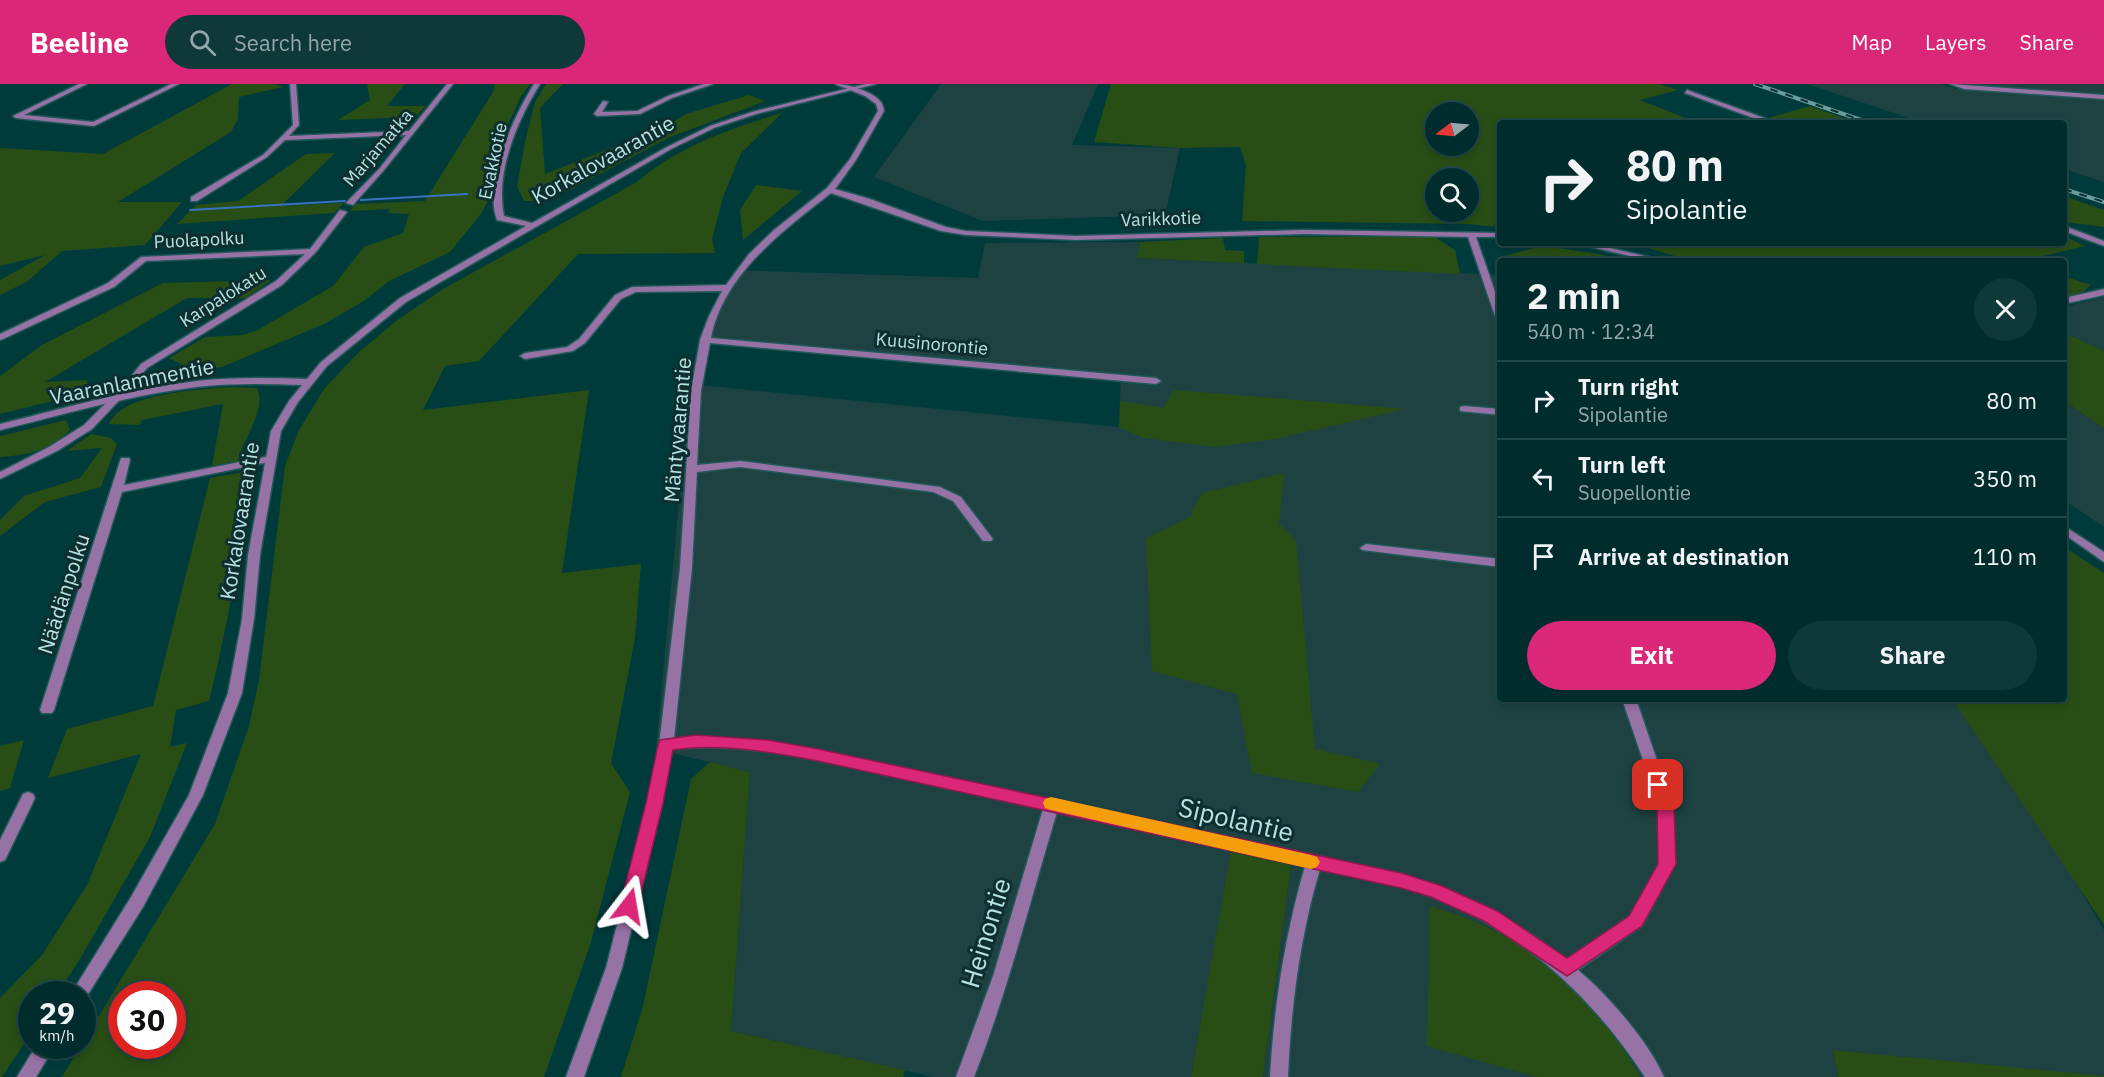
<!DOCTYPE html>
<html lang="en">
<head>
<meta charset="utf-8">
<style>
  body { margin:0; font-family:"IBM Plex Sans",sans-serif; background:#0e3839; color:#f1f3f6; height:100vh; display:flex; flex-direction:column; font-size:22px; white-space:nowrap }
  * { box-sizing:border-box; margin:0 }
  p { font-size:20px; color:#95a7aa }
  .icon { flex:none; width:33px; height:33px; fill:none; stroke:currentColor; stroke-width:2; stroke-linecap:round; stroke-linejoin:round }
  .map { position:relative; flex:1; overflow:hidden }
  .sheet { position:absolute; left:1497px; top:174px; width:570px; height:444px; display:flex; flex-direction:column; background:#002c2d; border-radius:6px; box-shadow:0 3px 9px #0003,0 0 0 2px #224849 }
  .sheet>* { flex:none }
  .top-card { position:absolute; left:1497px; top:36px; width:570px; height:126px; border-radius:6px; box-shadow:0 3px 9px #0003,0 0 0 2px #224849; background:#002c2d; color:#f1f3f6; overflow:hidden }
  .needle { width:39px; rotate:254deg }
  .fabs { position:absolute; left:1425px; top:18px; display:grid; gap:12px }
  .fabs a { display:grid; place-items:center; width:54px; height:54px; border-radius:50%; background:#002c2d; box-shadow:0 3px 9px #0003,0 0 0 2px #224849; font-size:30px }
  .speed { position:absolute; left:18px; top:897px; display:flex; gap:12px; font-size:30px; font-weight:700; text-align:center }
  .speed>* { display:grid; place-content:center; width:78px; height:78px; border-radius:50%; background:#002c2d; box-shadow:0 3px 9px #0003,0 0 0 2px #224849; line-height:1 }
  .speed small { font-size:15px; font-weight:400 }
  .speed .limit { border:9px solid #d22; background:#fff; color:#111 }
  .pin { position:absolute; display:grid; place-items:center; width:51px; height:51px; color:#fff; margin:-26px; border-radius:12px; box-shadow:0 3px 9px #0006 }
  .me { position:absolute; width:66px; margin:-33px; rotate:14deg; stroke-linejoin:round; filter:drop-shadow(0 0 4px #0008) }
  .turn { display:flex; align-items:center; gap:21px; height:126px; padding:0 30px; font-size:27px }
  .turn .icon { width:78px; height:78px; stroke-width:2.5 }
  .turn b { display:block; font-size:42px; line-height:51px }
  .round { display:grid; place-items:center; flex:none; width:63px; height:63px; border-radius:32px; background:#0e3839 }
  .headline { display:flex; align-items:center; justify-content:space-between; height:102px; padding:0 30px }
  h1 { font-size:36px; font-weight:800; line-height:45px }
  .button { display:flex; gap:12px; margin-top:auto; padding:12px 30px }
  .button a { flex:1; height:69px; border-radius:36px; background:#db2777; color:#fff; font-size:24px; font-weight:800; line-height:69px; text-align:center }
  .button a+a { background:#0e3839; color:#f1f3f6 }
  ul { padding:0; list-style:none }
  li { display:flex; align-items:center; gap:18px; height:78px; padding:0 30px; border-top:2px solid #224849 }
  li div { flex:1 }
  li b { display:block; font-size:22px }
  li em { font-style:normal }
  header { display:flex; align-items:center; gap:36px; box-sizing:border-box; height:84px; padding:0 30px; background:#db2777; color:#fff }
  header strong { font-size:28px }
  nav { display:flex; gap:33px; margin-inline-start:auto; font-size:21px }
  .search { width:420px; height:54px; background:#0e3839; display:flex; align-items:center; gap:15px; box-sizing:border-box; padding:0 21px; border-radius:33px; color:#95a7aa; font-size:22px }
  .map>svg:first-child { display:block }
</style>
</head>
<body>
<header>
<strong>Beeline</strong>
<div class="search"><svg class="icon" aria-label="search" viewBox="0 0 24 24"><circle cx="10" cy="10" r="6"/><path d="M15 15l6 6"/></svg>Search here</div>
<nav><a>Map</a><a>Layers</a><a>Share</a></nav>
</header>
<div class="map">
<svg width="2104" height="993" viewBox="0 0 2104 993">
  <rect width="100%" height="100%" fill="#003b3c"/>
  <path fill="#1e4242" d="M 941,0 L 1098,0 L 1072,61 L 1180,64 L 1165,131 L 983,137 L 874,93 Z
    M 1807,0 L 1941,0 L 1957,5 L 2104,15 L 2104,98 L 2064,85 L 2064,39 L 1924,39 Z
    M 1962,0 L 2104,0 L 2104,10 L 1967,2 Z
    M 1140,158 L 1137,174 L 1498,191 L 1500,197 L 1500,615 L 1965,615 L 2104,846 L 2104,993 L 1833,966 L 1838,993 L 1263,993 L 1291,781 L 1232,767 L 1191,993 L 934,993 L 731,947 L 750,688 L 656,665 L 690,300 L 1119,343 L 1121,294 L 698,254 L 734,186 L 978,194 L 985,159 Z
    M 2104,213 L 2104,267 L 2064,249 L 2064,223 Z
    M 2064,317 L 2104,344 L 2104,443 L 2064,416 Z"/>
  <path fill="#284e15" fill-rule="evenodd" d="M 232,0 L 276,0 L 283,3 L 239,13 L 238,35 L 231,48 L 118,118 L 182,118 L 145,161 L 62,167 L 28,197 L 0,211 L 0,196 L 45,171 L 0,182 L 0,64 L 103,70 Z
    M 367,0 L 405,0 L 387,22 L 426,22 L 415,33 L 338,36 L 370,16 Z
    M 495,0 L 530,0 L 520,14 L 505,47 L 491,110 L 481,130 L 450,168 L 389,197 L 364,217 L 324,240 L 222,283 L 193,286 L 169,274 L 205,253 L 243,251 L 258,246 L 333,202 L 364,163 L 403,149 L 409,130 L 388,129 L 390,125 L 350,127 L 356,120 L 425,117 L 493,8 Z
    M 546,0 L 563,0 L 540,24 L 545,90 L 663,44 L 686,30 L 749,11 L 765,17 L 668,54 L 570,106 L 542,117 L 524,117 L 517,102 L 525,58 L 535,18 Z
    M 1111,0 L 1660,0 L 1678,6 L 1640,16 L 1698,39 L 1500,39 L 1500,143 L 1467,140 L 1242,137 L 1246,81 L 1240,63 L 1180,64 L 1094,58 ZM 1436,28 L 1468,28 L 1468,62 L 1436,62 ZM 1436,94 L 1468,94 L 1468,128 L 1436,128 Z
    M 1810,22 L 1858,39 L 1783,39 L 1768,34 Z
    M 782,29 L 741,69 L 723,113 L 712,155 L 715,169 L 578,170 L 479,277 L 445,282 L 423,326 L 589,306 L 562,489 L 641,480 L 635,554 L 611,679 L 630,708 L 591,858 L 544,993 L 62,993 L 215,740 L 249,642 L 259,596 L 285,382 L 299,346 L 324,305 L 359,268 L 396,237 L 443,205 L 637,98 C 679,62 730,45 782,29 ZM 122,910 L 172,910 L 172,962 L 122,962 Z
    M 335,69 L 281,122 L 344,119 L 334,129 L 177,140 L 196,121 L 238,117 L 306,70 Z
    M 756,101 L 802,107 L 743,156 L 740,126 Z
    M 2064,112 L 2104,126 L 2104,143 L 2064,138 Z
    M 1433,152 L 1455,166 L 1460,190 L 1257,180 L 1259,153 Z
    M 2064,152 L 2085,162 L 2022,177 L 1692,177 L 1631,159 L 2064,159 Z
    M 1223,154 L 1225,166 L 1244,167 L 1244,179 L 1137,174 L 1140,158 Z
    M 1543,162 L 1599,170 L 1626,177 L 1503,177 L 1504,172 Z
    M 2064,192 L 2091,201 L 2083,208 L 2064,213 Z
    M 271,196 L 246,214 L 187,214 L 45,298 L 87,296 L 89,308 L 0,330 L 0,292 L 42,261 L 163,199 Z
    M 2064,249 L 2104,267 L 2104,344 L 2064,317 Z
    M 229,303 L 257,304 C 267,327 243,353 238,377 L 212,382 L 223,320 L 142,336 L 140,341 L 109,340 C 122,309 199,306 229,303 Z
    M 1174,306 L 1406,325 L 1275,355 L 1215,363 L 1144,354 L 1119,343 L 1120,317 L 1163,324 Z
    M 66,336 L 70,346 C 48,367 29,371 0,373 L 0,352 Z
    M 91,350 L 111,354 L 117,360 L 101,403 L 45,418 L 0,452 L 0,436 L 24,412 L 80,394 L 102,364 L 67,367 Z
    M 245,388 L 251,389 C 240,466 228,542 209,617 L 176,626 L 170,663 L 187,659 L 150,753 L 80,875 L 57,910 L 32,910 L 31,949 L 2,993 L 0,993 L 0,914 L 42,871 L 87,801 L 141,670 L 48,694 L 67,645 L 153,622 L 210,394 Z
    M 1284,389 L 1279,440 L 1296,457 L 1315,665 L 1380,680 L 1358,708 L 1252,689 L 1237,610 L 1152,587 L 1146,454 L 1190,433 L 1202,409 Z
    M 2064,463 L 2104,489 L 2104,841 L 1952,615 L 2064,615 Z
    M 24,656 L 10,704 L 0,707 L 0,662 Z
    M 710,678 L 750,688 L 731,947 L 905,986 L 903,993 L 621,993 L 643,922 L 691,695 Z
    M 1231,767 L 1291,781 L 1263,993 L 1191,993 Z
    M 1430,822 C 1448,828 1468,834 1485,842 C 1551,873 1605,930 1640,993 L 1537,993 L 1427,962 Z
    M 1833,966 L 2104,992 L 2104,993 L 1838,993 Z"/>
  <g fill="none" stroke-linecap="round" stroke-linejoin="round">
    <path stroke="#3a72be" stroke-width="2" d="M 361,116 L 467,110
      M 190,126 L 345,117"/>
    <g stroke="#21595a" stroke-width="3">
      <path id="minor" d="M 79,0 L 87,0 L 24,31 L 93,38 L 171,0 L 179,0 L 94,42 L 16,34 L 13,32 Z
        M 290,0 L 296,0 L 299,41 L 289,52 L 409,47 L 447,0 L 453,0 L 384,86 L 353,121 L 346,119 L 380,84 L 406,51 L 285,56 L 267,73 L 197,117 L 191,117 L 191,113 L 263,71 L 293,41 Z
        M 704,0 L 713,0 L 672,14 L 640,30 L 597,32 L 594,30 L 603,17 L 608,18 L 602,28 L 637,27 L 668,12 Z
        M 835,0 C 848,0 872,7 881,18 C 882,19 884,25 884,27 L 856,76 L 835,105 L 870,115 L 946,143 L 966,147 L 1076,152 L 1304,146 L 1500,149 L 1500,153 L 1476,153 L 1500,222 L 1500,238 L 1496,235 L 1468,153 L 1304,150 L 1076,156 L 966,151 L 941,147 L 831,109 C 783,147 724,189 711,254 L 1156,294 L 1161,297 L 1156,300 L 710,259 L 701,307 L 697,381 L 740,377 L 940,403 L 961,413 L 993,455 L 991,457 L 983,457 L 953,417 L 933,408 L 740,383 L 697,388 L 692,484 L 674,655 C 722,650 770,658 818,666 L 1401,790 C 1461,810 1517,835 1566,876 L 1630,832 L 1659,780 L 1659,723 L 1622,615 L 1636,615 L 1673,723 L 1675,780 L 1642,842 L 1578,886 C 1607,910 1649,958 1664,993 L 1645,993 C 1585,902 1507,834 1401,802 C 1375,795 1347,791 1320,785 C 1300,853 1291,922 1288,993 L 1270,993 C 1274,921 1285,851 1305,782 L 1057,728 C 1030,817 1008,907 974,993 L 956,993 L 993,892 L 1043,725 C 988,713 932,701 877,689 C 810,674 741,658 672,665 L 662,719 L 622,884 L 584,993 L 566,993 L 606,884 L 648,719 L 659,661 L 680,484 L 691,307 L 700,256 L 709,232 L 722,207 L 636,208 L 621,215 L 585,259 L 573,267 L 525,275 L 520,272 L 525,269 L 567,263 L 579,255 L 615,211 L 632,203 L 726,201 L 749,170 L 774,146 L 827,104 L 850,75 L 878,27 L 876,20 L 865,12 Z
        M 1950,0 L 2104,11 L 2104,15 L 1964,5 Z
        M 1687,6 L 1775,38 L 1776,39 L 1767,39 L 1685,9 Z
        M 340,126 L 347,128 L 315,169 L 282,201 L 147,284 L 130,305 L 92,345 L 57,367 L 0,395 L 0,388 L 49,363 L 84,341 L 124,301 L 141,280 L 276,197 L 305,170 L 146,177 L 114,203 L 3,255 L 0,256 L 0,250 L 108,199 L 141,173 L 310,165 Z
        M 2064,142 L 2104,157 L 2104,162 L 2064,147 Z
        M 1574,159 L 1589,159 L 1666,177 L 1651,177 Z
        M 2104,205 L 2104,211 L 2064,220 L 2064,214 Z
        M 1464,322 L 1500,325 L 1500,331 L 1460,327 L 1460,323 Z
        M 270,372 L 275,375 L 274,377 L 122,408 L 54,626 L 52,629 L 42,629 L 40,626 L 121,374 L 129,374 L 130,376 L 124,401 Z
        M 2064,442 L 2104,468 L 2104,478 L 2064,450 Z
        M 1366,460 L 1500,475 L 1500,483 L 1362,466 L 1360,464 Z
        M 28,708 L 33,710 L 35,714 L 5,776 L 0,778 L 0,756 L 23,710 Z"/>
    </g>
    <g stroke="#21595a" stroke-width="3">
      <path id="tertiary" d="M 534,0 L 540,0 C 517,37 495,88 504,132 L 532,139 L 667,63 L 710,42 L 752,28 L 866,0 L 876,0 L 756,30 L 714,44 L 671,65 L 406,218 L 327,282 L 298,318 L 281,347 L 260,471 L 254,535 L 242,609 L 203,711 L 143,823 L 85,915 L 82,916 L 82,910 L 71,910 L 131,813 L 189,711 L 228,609 L 242,535 L 248,471 L 271,347 L 289,317 L 302,301 C 267,300 232,299 197,303 C 130,311 65,330 0,346 L 0,340 C 65,324 130,305 197,297 C 233,293 270,294 307,295 L 321,278 L 400,214 L 526,142 L 497,136 C 483,98 514,32 534,0 Z
        M 36,962 L 55,962 L 36,993 L 17,993 Z"/>
    </g>
    <use href="#minor" fill="#9772a5" fill-rule="evenodd"/>
    <use href="#tertiary" fill="#9772a5" fill-rule="evenodd"/>
    <g stroke="#6a9d9e" stroke-width="4">
      <path id="rail" d="M 1755,0 L 1870,39
        M 2064,105 L 2104,118"/>
    </g>
    <use href="#rail" stroke="#0f2e2f" stroke-width="2" stroke-dasharray="8" stroke-linecap="butt"/>
  </g>
  <path fill="#db2777" stroke="#8e194d" stroke-width="1.5" d="M 696,651 L 768,656 L 818,665 L 1401,789 L 1442,802 L 1497,827 L 1567,874 L 1629,832 L 1658,780 L 1657,723 L 1650,701 L 1652,697 L 1658,695 L 1664,697 L 1674,723 L 1676,780 L 1642,842 L 1567,892 L 1484,837 L 1431,813 L 1401,804 L 818,677 C 770,668 721,659 673,666 L 663,719 L 638,822 L 635,827 L 629,830 L 623,827 L 620,822 L 646,719 L 658,661 L 660,656 Z"/>
  <path fill="#f59e0b" d="M 1051,713 L 1311,771 L 1317,773 L 1320,778 L 1317,783 L 1311,785 L 1051,726 L 1045,724 L 1043,719 L 1045,715 Z"/>
  <g text-anchor="middle" stroke-width="6" stroke-linejoin="round" paint-order="stroke">
    <g font-size="18" fill="#b6e2e3" stroke="#0f2e2f">
      <text transform="translate(378 64) rotate(-49)" y="6">Marjamatka</text>
      <text transform="translate(493 77) rotate(-78)" y="6">Evakkotie</text>
      <text transform="translate(1161 135) rotate(-2)" y="6">Varikkotie</text>
      <text transform="translate(199 156) rotate(-3)" y="6">Puolapolku</text>
      <text transform="translate(223 213) rotate(-32)" y="6">Karpalokatu</text>
      <text transform="translate(932 260) rotate(5)" y="6">Kuusinorontie</text>
    </g>
    <g font-size="21" fill="#b6e2e3" stroke="#0f2e2f">
      <text transform="translate(603 76) rotate(-29)" y="7">Korkalovaarantie</text>
      <text transform="translate(132 298) rotate(-11)" y="7">Vaaranlammentie</text>
      <text transform="translate(678 346) rotate(-85)" y="7">Mäntyvaarantie</text>
      <text transform="translate(240 437) rotate(-81)" y="7">Korkalovaarantie</text>
      <text transform="translate(64 510) rotate(-72)" y="7">Näädänpolku</text>
    </g>
    <g font-size="26" fill="#b6e2e3" stroke="#0f2e2f">
      <text transform="translate(1236 736) rotate(13)" y="9">Sipolantie</text>
      <text transform="translate(986 849) rotate(-73)" y="9">Heinontie</text>
    </g>
  </g>
</svg>
<div class="fabs">
<a><svg class="needle" viewBox="-14 -14 28 28"><path d="M0-13l5 13h-10z" fill="#e53935"/><path d="M0 13l5-13h-10z" fill="#95a7aa"/></svg></a>
<a><svg class="icon" aria-label="search" viewBox="0 0 24 24"><circle cx="10" cy="10" r="6"/><path d="M15 15l6 6"/></svg></a>
</div>
<div class="speed"><div>29<small>km/h</small></div><div class="limit">30</div></div>
<div class="pin" style="left:1658px;top:701px;background:#d93025"><svg class="icon" aria-label="arrive" viewBox="0 0 24 24"><path d="M6 21V4h12l-3 4 3 4H6"/></svg></div>
<svg class="me" style="left:629px;top:822px" viewBox="-20 -20 40 40"><path d="M0-17L14 15 0 8-14 15z" fill="#db2777" stroke="#fff" stroke-width="4"/></svg>
<div class="top-card">
<div class="turn"><svg class="icon" aria-label="right" viewBox="0 0 24 24"><path d="M7 20v-9h11M14 6l5 5-5 5"/></svg><div><b>80 m</b>Sipolantie</div></div>
</div>
<section class="sheet">
<div class="headline"><div><h1>2 min</h1><p>540 m · 12:34</p></div><a class="round"><svg class="icon" aria-label="close" viewBox="0 0 24 24"><path d="M6 6l12 12M18 6L6 18"/></svg></a></div>
<ul>
<li><svg class="icon" aria-label="right" viewBox="0 0 24 24"><path d="M7 20v-9h11M14 6l5 5-5 5"/></svg><div><b>Turn right</b><p>Sipolantie</p></div><em>80 m</em></li>
<li><svg class="icon" aria-label="left" viewBox="0 0 24 24"><path d="M17 20v-9H6M10 6l-5 5 5 5"/></svg><div><b>Turn left</b><p>Suopellontie</p></div><em>350 m</em></li>
<li><svg class="icon" aria-label="arrive" viewBox="0 0 24 24"><path d="M6 21V4h12l-3 4 3 4H6"/></svg><div><b>Arrive at destination</b></div><em>110 m</em></li>
</ul>
<div class="button"><a>Exit</a><a>Share</a></div>
</section>
</div>
</body>
</html>
